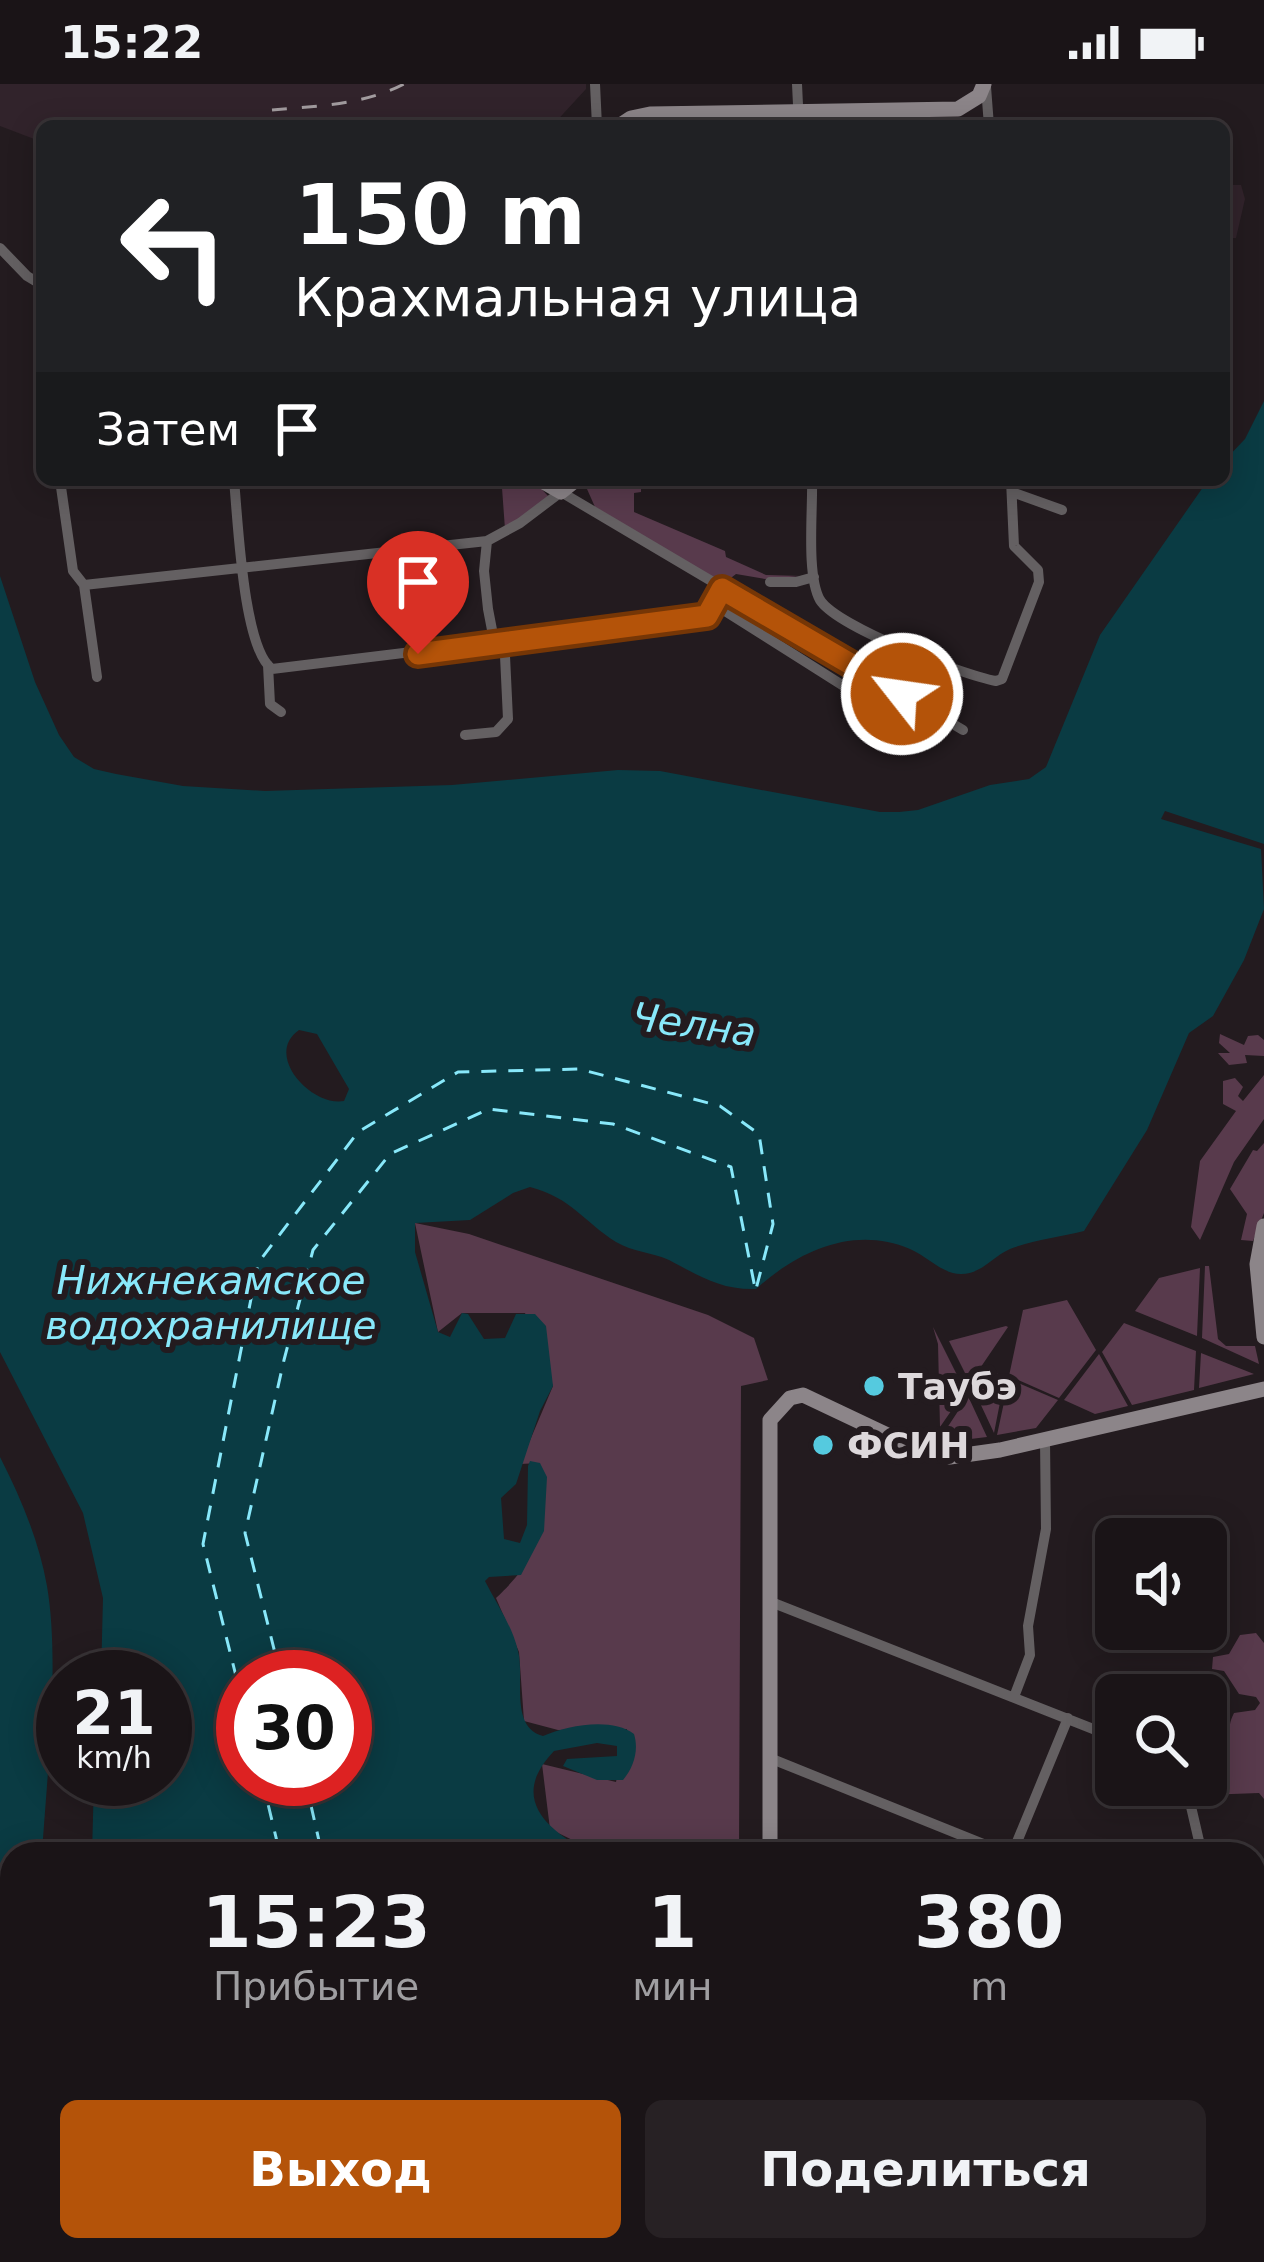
<!DOCTYPE html>
<html lang="ru">
<head>
<meta charset="utf-8">
<style>
  body { margin:0; font-family:"DejaVu Sans",sans-serif; background:#272124; color:#f1f3f6; height:100vh; display:flex; flex-direction:column; font-size:45px; white-space:nowrap }
  * { box-sizing:border-box; margin:0 }
  p { font-size:39px; color:#9f9ea1 }
  .icon { flex:none; width:66px; height:66px; fill:none; stroke:currentColor; stroke-width:2; stroke-linecap:round; stroke-linejoin:round }
  .map { position:relative; flex:1; overflow:hidden }
  .sheet { position:absolute; left:0px; top:1758px; width:1266px; height:420px; display:flex; flex-direction:column; background:#1a1417; border-radius:36px 36px 0 0; box-shadow:0 6px 30px #0003,0 0 0 3px #383336 }
  .sheet>* { flex:none }
  .hud { position:absolute; left:36px; top:36px; width:1194px; height:366px; border-radius:18px; box-shadow:0 6px 30px #0003,0 0 0 3px #383336; background:#202124; color:#fff; overflow:hidden }
  .tools { position:absolute; left:1095px; top:1434px; display:grid; gap:24px }
  .tools a { display:grid; place-items:center; width:132px; height:132px; border-radius:18px; background:#1a1417; box-shadow:0 6px 30px #0003,0 0 0 3px #383336; font-size:60px }
  .speed { position:absolute; left:36px; top:1566px; display:flex; gap:24px; font-size:60px; font-weight:700; text-align:center }
  .speed>* { display:grid; place-content:center; width:156px; height:156px; border-radius:50%; background:#1a1417; box-shadow:0 6px 30px #0003,0 0 0 3px #383336; line-height:1 }
  .speed small { font-size:30px; font-weight:400 }
  .speed .limit { border:18px solid #d22; background:#fff; color:#111 }
  .pin { position:absolute; display:grid; place-items:center; width:102px; height:102px; color:#fff; margin:-123px -51px; border-radius:50% 50% 50% 0; rotate:-45deg; box-shadow:0 0 12px #0007 }
  .pin .icon { rotate:45deg }
  .me { position:absolute; width:132px; margin:-66px; rotate:300deg; stroke-linejoin:round; filter:drop-shadow(0 0 9px #0008) }
  .turn { display:flex; align-items:center; gap:42px; height:252px; padding:0 60px; font-size:54px }
  .turn .icon { width:156px; height:156px; stroke-width:2.5 }
  .turn b { display:block; font-size:84px; line-height:102px }
  .then { display:flex; align-items:center; height:114px; padding:0 60px; background:#0003; gap:24px; font-size:45px }
  .eta { display:flex; justify-content:space-evenly; align-items:center; height:204px; text-align:center }
  .eta b { font-size:72px; font-weight:700; line-height:84px }
  .action { display:flex; gap:24px; margin-top:auto; padding:24px 60px }
  .action a { flex:1; height:138px; border-radius:18px; background:#b45309; color:#fff; font-size:48px; font-weight:700; line-height:138px; text-align:center }
  .action a+a { background:#272124; color:#f1f3f6 }
  .status { display:flex; justify-content:space-between; align-items:center; height:84px; padding:0 60px; background:#1a1417; direction:ltr }
  .status svg { height:33px; fill:currentColor }
  .map>svg:first-child { display:block }
</style>
</head>
<body>
<div class="status"><b>15:22</b><svg viewBox="0 0 49 12"><path d="M0 12V9h3v3zM5 12V6h3v6zM10 12V3h3v9zM15 12V0h3v12zM26 1h20v11H26zM47 4h2v5h-2z"/></svg></div>
<div class="map">
<svg width="1264" height="2178" viewBox="0 0 1264 2178">
  <rect width="100%" height="100%" fill="#231b1f"/>
  <path fill="#31232b" d="M 0,0 L 586,0 L 586,5 L 552,42 L 42,42 L 42,58 L 0,42 Z
    M 1224,101 L 1241,101 L 1245,115 L 1236,154 L 1224,154 Z
    M 1257,2066 L 1264,2068 L 1264,2178 L 1201,2178 L 1206,2166 L 1254,2166 Z"/>
  <path fill="#583a4c" d="M 507,396 L 533,396 L 549,413 L 505,445 L 502,404 L 507,403 Z
    M 583,396 L 641,401 L 641,408 L 634,409 L 634,428 L 725,467 L 726,473 L 766,491 L 801,492 L 765,495 L 736,490 L 723,500 L 595,423 Z
    M 1220,950 L 1244,961 L 1248,952 L 1258,951 L 1264,956 L 1264,972 L 1245,971 L 1247,979 L 1229,981 L 1218,969 L 1230,969 L 1219,959 Z
    M 1264,991 L 1264,1035 L 1234,1078 L 1200,1156 L 1191,1143 L 1200,1077 L 1236,1027 L 1223,1020 L 1223,997 L 1235,994 L 1243,1003 L 1238,1012 L 1243,1017 Z
    M 1264,1059 L 1264,1129 L 1253,1157 L 1241,1156 L 1247,1130 L 1230,1105 L 1253,1066 L 1257,1067 Z
    M 415,1139 L 469,1150 L 708,1231 L 754,1254 L 768,1296 L 741,1302 L 739,1770 L 601,1770 L 550,1745 L 542,1680 L 616,1698 L 627,1645 L 558,1646 L 524,1637 L 519,1568 L 496,1514 C 547,1466 540,1444 540,1379 L 520,1380 L 553,1302 L 525,1229 L 462,1229 L 438,1248 Z
    M 1205,1182 L 1209,1182 L 1218,1255 L 1226,1262 L 1255,1262 L 1259,1280 L 1202,1254 Z
    M 1200,1184 L 1197,1252 L 1135,1227 L 1159,1194 Z
    M 1067,1216 L 1096,1266 L 1059,1314 L 1009,1292 L 1023,1226 Z
    M 1124,1239 L 1196,1267 L 1194,1306 L 1132,1321 L 1102,1268 Z
    M 1006,1242 L 1008,1243 L 970,1299 L 949,1257 Z
    M 933,1243 L 965,1307 L 940,1343 L 938,1260 Z
    M 1201,1269 L 1254,1290 L 1199,1304 Z
    M 1099,1270 L 1128,1322 L 1095,1330 L 1064,1316 Z
    M 986,1285 L 1005,1293 L 994,1349 L 973,1304 Z
    M 1009,1295 L 1058,1316 L 1036,1344 L 997,1351 Z
    M 968,1312 L 987,1353 L 954,1357 L 945,1347 Z
    M 1256,1549 L 1264,1559 L 1264,1715 L 1259,1709 L 1205,1711 L 1198,1701 L 1206,1701 L 1206,1676 L 1213,1679 L 1225,1676 C 1232,1661 1225,1646 1234,1629 L 1255,1626 L 1260,1619 L 1256,1613 L 1239,1610 L 1224,1587 L 1212,1585 L 1213,1573 L 1229,1570 L 1240,1551 Z"/>
  <path fill="#0a3b43" fill-rule="evenodd" d="M 1264,317 L 1264,760 L 1165,727 L 1161,735 L 1261,765 L 1264,825 L 1244,876 L 1213,932 L 1189,949 L 1147,1046 L 1084,1147 C 1060,1153 1033,1156 1010,1165 C 993,1172 982,1190 961,1190 C 942,1190 927,1172 910,1165 C 854,1141 798,1167 756,1205 C 720,1206 700,1192 669,1176 C 651,1168 633,1168 616,1158 C 584,1138 572,1114 530,1103 L 513,1109 L 470,1136 L 415,1139 L 415,1168 L 438,1248 L 450,1253 L 462,1229 L 468,1230 L 484,1255 L 505,1254 L 516,1230 L 535,1230 L 546,1242 L 553,1302 L 540,1327 L 516,1400 L 501,1414 L 504,1455 L 520,1459 L 527,1441 L 528,1382 L 530,1377 L 540,1379 L 547,1393 L 544,1447 L 521,1491 L 489,1493 L 485,1497 C 496,1519 512,1541 518,1567 C 525,1593 509,1643 543,1652 C 568,1641 612,1633 634,1650 C 639,1666 634,1683 623,1696 L 597,1696 L 563,1682 L 567,1675 L 617,1672 L 617,1662 L 597,1659 L 554,1667 C 508,1715 548,1746 591,1770 L 92,1770 L 94,1695 L 165,1695 L 165,1593 L 101,1593 L 103,1514 L 83,1429 L 0,1268 L 0,492 L 35,598 L 59,651 L 74,673 L 94,685 L 116,690 L 183,702 L 265,707 L 452,701 L 618,686 L 660,687 L 880,728 L 899,728 L 918,726 L 990,701 L 1029,695 L 1046,683 L 1100,551 L 1208,396 L 1224,396 L 1224,377 L 1245,355 ZM 299,946 L 317,950 L 349,1005 L 344,1017 C 312,1023 263,971 299,946 ZM 345,1593 L 345,1695 L 243,1695 L 243,1593 Z
    M 0,1373 C 21,1414 39,1457 47,1502 C 60,1578 47,1691 42,1770 L 12,1770 L 12,2166 L 25,2166 L 25,2178 L 0,2178 Z
    M 191,2166 L 697,2166 L 696,2178 L 191,2178 Z"/>
  <g fill="none" stroke-linecap="round" stroke-linejoin="round">
    <path stroke="#88e8fa" stroke-width="3" stroke-dasharray="15 12" stroke-linecap="butt" d="M 281,1593 L 245,1449 L 284,1276 L 313,1166 L 390,1070 L 489,1025 L 613,1040 L 731,1083 L 755,1204
      M 243,1620 L 203,1460 L 258,1179 L 358,1048 L 458,988 L 579,985 L 720,1022 L 759,1050 L 773,1140 L 756,1205
      M 262,1695 L 280,1770
      M 305,1695 L 322,1770
      M 323,2166 L 323,2178
      M 354,2166 L 354,2178"/>
    <path stroke="#646062" stroke-width="10" d="M 595,0 L 597,42
      M 797,0 L 799,42
      M 986,3 L 989,42
      M 0,164 L 27,192 L 42,201
      M 60,396 L 73,487 L 84,501 L 97,593
      M 234,396 C 238,436 243,564 272,585 L 707,532 L 722,505
      M 812,396 C 813,426 806,491 820,516 C 837,543 963,591 996,597 L 1002,595 L 1039,498 L 1038,486 L 1014,462 L 1011,396
      M 1012,408 L 1062,426
      M 770,498 L 796,498 L 814,493
      M 84,501 L 487,457 L 520,439 L 561,408 L 963,646
      M 714,520 L 910,644
      M 268,581 L 270,620 L 281,628
      M 465,651 L 496,648 L 508,635 L 505,572 L 493,551 L 488,525 L 484,487 L 487,457
      M 771,1518 L 1116,1654
      M 1014,1613 L 1030,1571 L 1028,1542 L 1046,1445 L 1045,1356
      M 772,1675 L 1008,1770
      M 1186,1701 L 1202,1770
      M 1012,1770 L 1068,1634
      M 1254,1872 L 1264,1876
      M 1254,2060 L 1264,2064
      M 1112,2166 L 1140,2178
      M 852,2178 L 856,2166"/>
    <path stroke="#8c8589" stroke-width="15" d="M 619,42 L 631,34 L 650,30 L 958,25 L 979,12 L 984,0
      M 540,396 L 561,408 L 576,396
      M 1264,1142 L 1257,1180 L 1264,1253
      M 770,1770 L 770,1336 L 790,1314 L 803,1311 L 915,1364 L 950,1373 L 1000,1366 L 1264,1305
      M 766,2178 L 766,2166
      M 1080,2178 L 1085,2166"/>
    <path stroke="#a29c9f" stroke-width="3" stroke-dasharray="15 15" stroke-linecap="butt" d="M 272,26 C 316,22 364,21 404,0"/>
  </g>
  <g fill="none" stroke-linecap="round" stroke-linejoin="round">
    <g stroke="#753606" stroke-width="30">
      <path id="route" d="M 418,570 L 707,532 L 722,505 L 902,610"/>
    </g>
    <use href="#route" stroke="#b45309" stroke-width="21"/>
  </g>
  <g fill="#55cadf" stroke="#231b1f" stroke-width="4.5">
    <circle cx="874" cy="1302" r="12"/>
    <circle cx="823" cy="1361" r="12"/>
  </g>
  <g text-anchor="middle" stroke-width="12" stroke-linejoin="round" paint-order="stroke">
    <g font-size="36" font-weight="bold" fill="#ddd8db" stroke="#231b1f" text-anchor="start">
      <text x="898" y="1315">Таубэ</text>
      <text x="847" y="1374">ФСИН</text>
    </g>
    <g font-size="39" font-style="italic" fill="#88e8fa" stroke="#231b1f">
      <text transform="translate(694 940) rotate(8)" y="14">Челна</text>
      <text x="211" y="1210">Нижнекамское<tspan x="211" dy="45">водохранилище</tspan></text>
    </g>
  </g>
</svg>
<div class="tools">
<a><svg class="icon" aria-label="sound" viewBox="0 0 24 24"><path d="M4 9h4l5-4v14l-5-4H4zM17 9q2 3 0 6"/></svg></a>
<a><svg class="icon" aria-label="search" viewBox="0 0 24 24"><circle cx="10" cy="10" r="6"/><path d="M15 15l6 6"/></svg></a>
</div>
<div class="speed"><div>21<small>km/h</small></div><div class="limit">30</div></div>
<div class="pin" style="left:418px;top:570px;background:#d93025"><svg class="icon" aria-label="arrive" viewBox="0 0 24 24"><path d="M6 21V4h12l-3 4 3 4H6"/></svg></div>
<svg class="me" style="left:902px;top:610px" viewBox="-20 -20 40 40"><circle r="17" fill="#b45309" stroke="#fff" stroke-width="3"/><path d="M0-11L8 9 0 5-8 9z" fill="#fff"/></svg>
<div class="hud">
<div class="turn"><svg class="icon" aria-label="left" viewBox="0 0 24 24"><path d="M17 20v-9H6M10 6l-5 5 5 5"/></svg><div><b>150 m</b>Крахмальная улица</div></div>
<div class="then">Затем<svg class="icon" aria-label="arrive" viewBox="0 0 24 24"><path d="M6 21V4h12l-3 4 3 4H6"/></svg></div>
</div>
<section class="sheet">
<div class="eta">
<div><b>15:23</b><p>Прибытие</p></div>
<div><b>1</b><p>мин</p></div>
<div><b>380</b><p>m</p></div>
</div>
<div class="action"><a>Выход</a><a>Поделиться</a></div>
</section>
</div>
</body>
</html>
